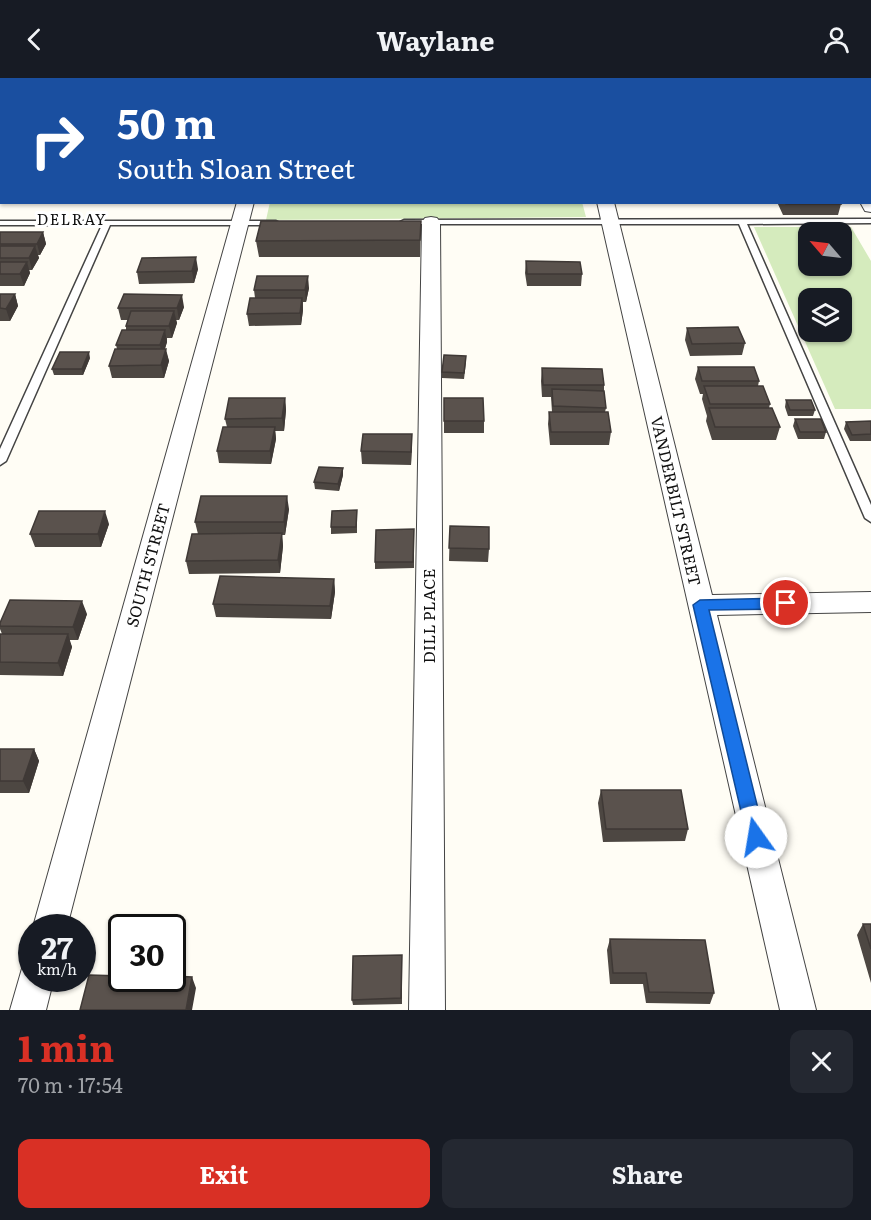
<!DOCTYPE html>
<html lang="en">
<head>
<meta charset="utf-8">
<style>
  body { margin:0; font-family:Literata,serif; background:#242831; color:#f1f3f6; height:100vh; display:flex; flex-direction:column; font-size:22px; white-space:nowrap }
  * { box-sizing:border-box; margin:0 }
  p { font-size:20px; color:#9ea1a6 }
  .icon { flex:none; width:33px; height:33px; fill:none; stroke:currentColor; stroke-width:2; stroke-linecap:round; stroke-linejoin:round }
  .map { position:relative; height:932px; overflow:hidden }
  .side { display:flex; flex-direction:column; background:#171b24; flex:1 }
  .side>* { flex:none }
  .top-card { position:absolute; left:0px; top:0px; width:872px; height:126px; box-shadow:0 2px 4px #0004; background:#1a4fa0; color:#fff; overflow:hidden }
  .needle { width:39px; rotate:298deg }
  .fabs { position:absolute; left:798px; top:144px; display:grid; gap:12px }
  .fabs a { display:grid; place-items:center; width:54px; height:54px; border-radius:12px; background:#171b24; box-shadow:0 2px 4px #0004; font-size:30px }
  .speed { position:absolute; left:18px; top:836px; display:flex; gap:12px; font-size:30px; font-weight:700; text-align:center }
  .speed>* { display:grid; place-content:center; width:78px; height:78px; border-radius:50%; background:#171b24; box-shadow:0 2px 4px #0004; line-height:1 }
  .speed small { font-size:15px; font-weight:400 }
  .speed .limit { border:3px solid #111; border-radius:9px; background:#fff; color:#111 }
  .pin { position:absolute; display:grid; place-items:center; width:51px; height:51px; color:#fff; margin:-26px; border:3px solid #fff; border-radius:50%; box-shadow:0 2px 6px #0007 }
  .me { position:absolute; width:66px; margin:-33px; rotate:347deg; stroke-linejoin:round; filter:drop-shadow(0 0 4px #0008) }
  .turn { display:flex; align-items:center; gap:21px; height:126px; padding:0 18px; font-size:27px }
  .turn .icon { width:78px; height:78px; stroke-width:2.5 }
  .turn b { display:block; font-size:42px; line-height:51px }
  .round { display:grid; place-items:center; flex:none; width:63px; height:63px; border-radius:12px; background:#242831 }
  .headline { display:flex; align-items:center; justify-content:space-between; height:102px; padding:0 18px }
  h1 { font-size:36px; font-weight:700; line-height:45px; color:#d93025 }
  .button { display:flex; gap:12px; margin-top:auto; padding:12px 18px }
  .button a { flex:1; height:69px; border-radius:12px; background:#d93025; color:#fff; font-size:24px; font-weight:700; line-height:69px; text-align:center }
  .button a+a { background:#242831; color:#f1f3f6 }
  header { display:flex; justify-content:space-between; align-items:center; height:78px; padding:0 18px; background:#171b24; font-size:27px; font-weight:700 }
  .map>svg:first-child { display:block }
</style>
</head>
<body>
<header><svg class="icon" aria-label="back" viewBox="0 0 24 24"><path d="M15 5l-7 7 7 7"/></svg>Waylane<svg class="icon" aria-label="person" viewBox="0 0 24 24"><circle cx="12" cy="8" r="4"/><path d="M4 21q1-7 8-7t8 7"/></svg></header>
<div class="map">
<svg width="871" height="932" viewBox="0 0 871 932">
  <rect width="100%" height="100%" fill="#fffdf5"/>
  <path fill="#d5ebbd" fill-rule="evenodd" d="M 270,124 L 582,124 L 586,139 L 266,142 Z
    M 754,149 L 851,149 L 871,183 L 871,331 L 835,331 ZM 808,154 L 842,154 L 842,188 L 808,188 ZM 808,220 L 842,220 L 842,254 L 808,254 Z"/>
  <g fill="none" stroke-linecap="round" stroke-linejoin="round">
    <g stroke="#444" stroke-width="3">
      <path id="service" d="M 168,0 L 174,0 L 174,2 L 168,2 Z
        M 871,141 L 871,145 L 747,146 L 871,427 L 871,444 L 865,440 L 739,146 L 404,146 L 400,144 L 404,142 Z
        M 0,143 L 276,143 L 280,145 L 276,147 L 110,147 L 6,383 L 0,387 L 0,371 L 102,147 L 0,147 Z"/>
    </g>
    <g stroke="#444" stroke-width="2">
      <path id="minor" d="M 63,0 L 77,0 L 62,2 Z
        M 268,0 L 282,0 L 267,2 Z
        M 0,106 L 2,106 L 0,118 Z
        M 870,119 L 871,120 L 871,134 L 865,133 L 860,124 L 870,124 Z
        M 237,124 L 254,124 L 67,849 L 33,849 Z
        M 597,124 L 614,124 L 712,517 L 871,514 L 871,534 L 717,537 L 816,932 L 780,932 Z
        M 431,139 L 437,140 L 440,144 L 445,932 L 409,932 L 422,144 L 425,140 Z
        M 32,884 L 32,900 L 54,900 L 46,932 L 10,932 L 23,887 Z"/>
    </g>
    <g stroke="#444" stroke-width="2">
      <path id="tertiary" d="M 870,75 L 871,75 L 871,87 L 870,87 Z
        M 0,83 L 2,83 L 2,95 L 0,95 Z"/>
    </g>
    <use href="#service" fill="#fff" fill-rule="evenodd"/>
    <use href="#minor" fill="#fff" fill-rule="evenodd"/>
    <use href="#tertiary" fill="#fff" fill-rule="evenodd"/>
  </g>
  <path fill="#4d4742" d="M 43,0 L 43,2 L 4,2 L 3,1 Z
    M 0,3 L 2,3 L 2,40 L 0,40 Z
    M 0,41 L 2,41 L 2,59 L 0,59 Z
    M 163,124 L 185,124 L 185,126 L 164,126 Z
    M 777,124 L 840,124 L 841,126 L 838,137 L 783,137 Z
    M 421,143 L 420,179 L 259,179 L 256,163 Z
    M 0,154 L 43,154 L 46,166 L 40,177 L 38,177 L 39,180 L 32,192 L 29,192 L 30,195 L 24,208 L 0,208 Z
    M 526,183 L 582,196 L 581,208 L 527,208 L 525,195 Z
    M 198,191 L 194,205 L 139,206 L 137,194 Z
    M 309,210 L 306,224 L 303,224 L 303,232 L 301,247 L 249,248 L 247,236 L 255,220 L 254,212 Z
    M 0,216 L 15,216 L 18,228 L 10,243 L 0,243 Z
    M 184,229 L 179,242 L 176,242 L 177,245 L 172,260 L 167,260 L 167,264 L 165,271 L 169,283 L 164,300 L 112,300 L 109,288 L 117,271 L 116,267 L 126,252 L 126,248 L 128,242 L 121,242 L 118,230 Z
    M 687,250 L 745,265 L 742,277 L 690,278 L 685,262 Z
    M 90,280 L 83,297 L 54,297 L 52,291 Z
    M 466,284 L 464,301 L 442,300 L 442,294 Z
    M 698,289 L 759,303 L 758,308 L 770,326 L 769,330 L 780,349 L 776,362 L 712,362 L 706,343 L 707,338 L 702,321 L 703,316 L 700,316 L 695,301 Z
    M 542,290 L 604,307 L 604,313 L 606,330 L 605,334 L 611,354 L 609,367 L 550,367 L 548,346 L 549,334 L 552,334 L 551,319 L 542,319 L 541,303 Z
    M 285,320 L 286,332 L 284,353 L 275,353 L 276,361 L 271,386 L 219,385 L 217,373 L 227,349 L 225,341 Z
    M 444,320 L 484,343 L 484,355 L 444,355 Z
    M 786,322 L 815,332 L 813,338 L 788,338 L 785,329 Z
    M 795,341 L 826,354 L 824,361 L 798,361 L 793,348 Z
    M 871,343 L 871,363 L 850,363 L 844,351 L 846,344 Z
    M 412,356 L 411,387 L 362,386 L 361,373 Z
    M 343,397 L 339,413 L 315,411 L 314,404 Z
    M 289,431 L 285,457 L 282,457 L 283,468 L 280,495 L 189,496 L 186,483 L 198,456 L 195,444 Z
    M 357,432 L 357,455 L 331,456 L 331,449 Z
    M 109,446 L 101,469 L 35,469 L 30,456 Z
    M 450,448 L 489,471 L 488,484 L 449,483 Z
    M 414,451 L 414,490 L 375,491 L 375,484 Z
    M 334,501 L 335,514 L 331,541 L 216,539 L 213,526 Z
    M 87,536 L 78,562 L 69,562 L 72,569 L 63,598 L 0,597 L 0,556 L 2,556 L 0,551 L 0,545 Z
    M 0,671 L 34,671 L 39,683 L 29,715 L 0,715 Z
    M 601,712 L 688,751 L 685,763 L 603,764 L 598,725 Z
    M 863,846 L 871,846 L 871,905 L 857,857 Z
    M 610,861 L 714,915 L 710,926 L 646,925 L 643,906 L 610,906 L 607,872 Z
    M 402,883 L 402,926 L 353,927 L 352,922 Z"/>
  <path fill="#3f3936" d="M 43,154 L 46,166 L 40,177 L 37,166 Z
    M 35,168 L 39,180 L 32,192 L 29,180 Z
    M 196,179 L 198,191 L 194,205 L 192,193 Z
    M 27,184 L 30,195 L 24,208 L 20,196 Z
    M 308,198 L 309,210 L 306,224 L 305,212 Z
    M 15,216 L 18,228 L 10,243 L 6,231 Z
    M 182,217 L 184,229 L 179,242 L 177,230 Z
    M 302,220 L 303,232 L 301,247 L 300,235 Z
    M 174,233 L 177,245 L 172,260 L 169,248 Z
    M 165,252 L 167,264 L 162,279 L 160,267 Z
    M 166,271 L 169,283 L 164,300 L 161,287 Z
    M 89,274 L 90,280 L 83,297 L 82,291 Z
    M 285,320 L 286,332 L 284,353 L 282,340 Z
    M 275,349 L 276,361 L 271,386 L 270,373 Z
    M 412,356 L 412,369 L 411,387 L 411,374 Z
    M 343,390 L 343,397 L 339,413 L 338,406 Z
    M 287,418 L 289,431 L 285,457 L 284,444 Z
    M 105,433 L 109,446 L 101,469 L 98,456 Z
    M 282,455 L 283,468 L 280,495 L 278,482 Z
    M 334,501 L 335,514 L 331,541 L 330,528 Z
    M 82,523 L 87,536 L 78,562 L 73,549 Z
    M 68,556 L 72,569 L 63,598 L 58,585 Z
    M 34,671 L 39,683 L 29,715 L 23,703 Z
    M 192,899 L 196,910 L 192,932 L 186,932 Z"/>
  <path fill="#5a524d" stroke="#3f3936" stroke-width="1.5" d="M 4,0 L 37,0 L 36,1 Z
    M 785,124 L 840,124 L 841,126 L 786,126 Z
    M 261,143 L 421,143 L 420,162 L 256,163 Z
    M 0,154 L 43,154 L 37,166 L 0,166 Z
    M 0,168 L 35,168 L 29,180 L 0,180 Z
    M 196,179 L 192,193 L 137,194 L 142,180 Z
    M 526,183 L 580,184 L 582,196 L 527,196 Z
    M 0,184 L 27,184 L 20,196 L 0,196 Z
    M 257,198 L 308,198 L 305,212 L 254,212 Z
    M 0,216 L 15,216 L 6,231 L 0,230 Z
    M 124,216 L 182,217 L 177,230 L 118,230 Z
    M 250,220 L 302,220 L 300,235 L 247,236 Z
    M 131,233 L 174,233 L 169,248 L 126,248 Z
    M 738,249 L 745,265 L 692,266 L 687,250 Z
    M 122,252 L 165,252 L 160,267 L 116,267 Z
    M 115,271 L 166,271 L 161,287 L 109,288 Z
    M 60,274 L 89,274 L 82,291 L 52,291 Z
    M 444,277 L 466,278 L 464,295 L 442,294 Z
    M 698,289 L 754,289 L 759,303 L 702,303 Z
    M 542,290 L 602,291 L 604,307 L 543,307 Z
    M 704,308 L 763,308 L 770,326 L 710,326 Z
    M 552,311 L 604,313 L 606,330 L 553,328 Z
    M 229,320 L 285,320 L 282,340 L 225,341 Z
    M 444,320 L 483,320 L 484,343 L 444,343 Z
    M 786,322 L 811,322 L 815,332 L 790,332 Z
    M 709,330 L 772,330 L 780,349 L 715,349 Z
    M 549,334 L 608,334 L 611,354 L 551,354 Z
    M 795,341 L 821,341 L 826,354 L 800,354 Z
    M 871,343 L 871,356 L 852,357 L 846,344 Z
    M 223,349 L 275,349 L 270,373 L 217,373 Z
    M 363,356 L 412,356 L 411,374 L 361,373 Z
    M 319,389 L 343,390 L 338,406 L 314,404 Z
    M 201,418 L 287,418 L 284,444 L 195,444 Z
    M 357,432 L 356,449 L 331,449 L 332,433 Z
    M 39,433 L 105,433 L 98,456 L 30,456 Z
    M 450,448 L 489,449 L 489,471 L 449,470 Z
    M 414,451 L 413,484 L 375,484 L 376,452 Z
    M 282,455 L 278,482 L 186,483 L 192,456 Z
    M 220,498 L 334,501 L 330,528 L 213,526 Z
    M 10,522 L 82,523 L 73,549 L 0,548 L 0,545 Z
    M 0,556 L 68,556 L 58,585 L 0,584 Z
    M 0,671 L 34,671 L 23,703 L 0,703 Z
    M 601,712 L 681,712 L 688,751 L 606,751 Z
    M 863,846 L 871,846 L 871,871 Z
    M 610,861 L 705,862 L 714,915 L 649,914 L 646,895 L 613,895 Z
    M 402,877 L 401,920 L 352,922 L 353,878 Z
    M 89,897 L 122,898 L 122,900 L 172,900 L 172,898 L 192,899 L 186,932 L 80,932 Z"/>
  <path fill="#1a73e8" stroke="#114b97" stroke-width="1.5" d="M 786,520 L 793,525 L 786,531 L 709,532 L 765,759 L 762,764 L 756,766 L 750,764 L 747,759 L 693,527 L 700,522 Z"/>
  <g text-anchor="middle" stroke-width="6" stroke-linejoin="round" paint-order="stroke">
    <g font-size="15" letter-spacing="1.5" fill="#111" stroke="#fff">
      <text x="72" y="147">DELRAY</text>
    </g>
    <g font-size="16" fill="#111" stroke="#fff">
      <text transform="translate(676 423) rotate(77)" y="6">VANDERBILT STREET</text>
      <text transform="translate(148 487) rotate(-75)" y="6">SOUTH STREET</text>
      <text transform="translate(429 538) rotate(-90)" y="6">DILL PLACE</text>
    </g>
  </g>
</svg>
<div class="fabs">
<a><svg class="needle" viewBox="-14 -14 28 28"><path d="M0-13l5 13h-10z" fill="#e53935"/><path d="M0 13l5-13h-10z" fill="#9ea1a6"/></svg></a>
<a><svg class="icon" aria-label="layers" viewBox="0 0 24 24"><path d="M12 4l9 5-9 5-9-5zM3 14l9 5 9-5"/></svg></a>
</div>
<div class="speed"><div>27<small>km/h</small></div><div class="limit">30</div></div>
<div class="pin" style="left:786px;top:525px;background:#d93025"><svg class="icon" aria-label="arrive" viewBox="0 0 24 24"><path d="M6 21V4h12l-3 4 3 4H6"/></svg></div>
<svg class="me" style="left:756px;top:759px" viewBox="-20 -20 40 40"><circle r="19" fill="#fff"/><path d="M0-13L10 11 0 6-10 11z" fill="#1a73e8"/></svg>
<div class="top-card">
<div class="turn"><svg class="icon" aria-label="right" viewBox="0 0 24 24"><path d="M7 20v-9h11M14 6l5 5-5 5"/></svg><div><b>50 m</b>South Sloan Street</div></div>
</div>
</div>
<section class="side">
<div class="headline"><div><h1>1 min</h1><p>70 m · 17:54</p></div><a class="round"><svg class="icon" aria-label="close" viewBox="0 0 24 24"><path d="M6 6l12 12M18 6L6 18"/></svg></a></div>
<div class="button"><a>Exit</a><a>Share</a></div>
</section>
</body>
</html>
